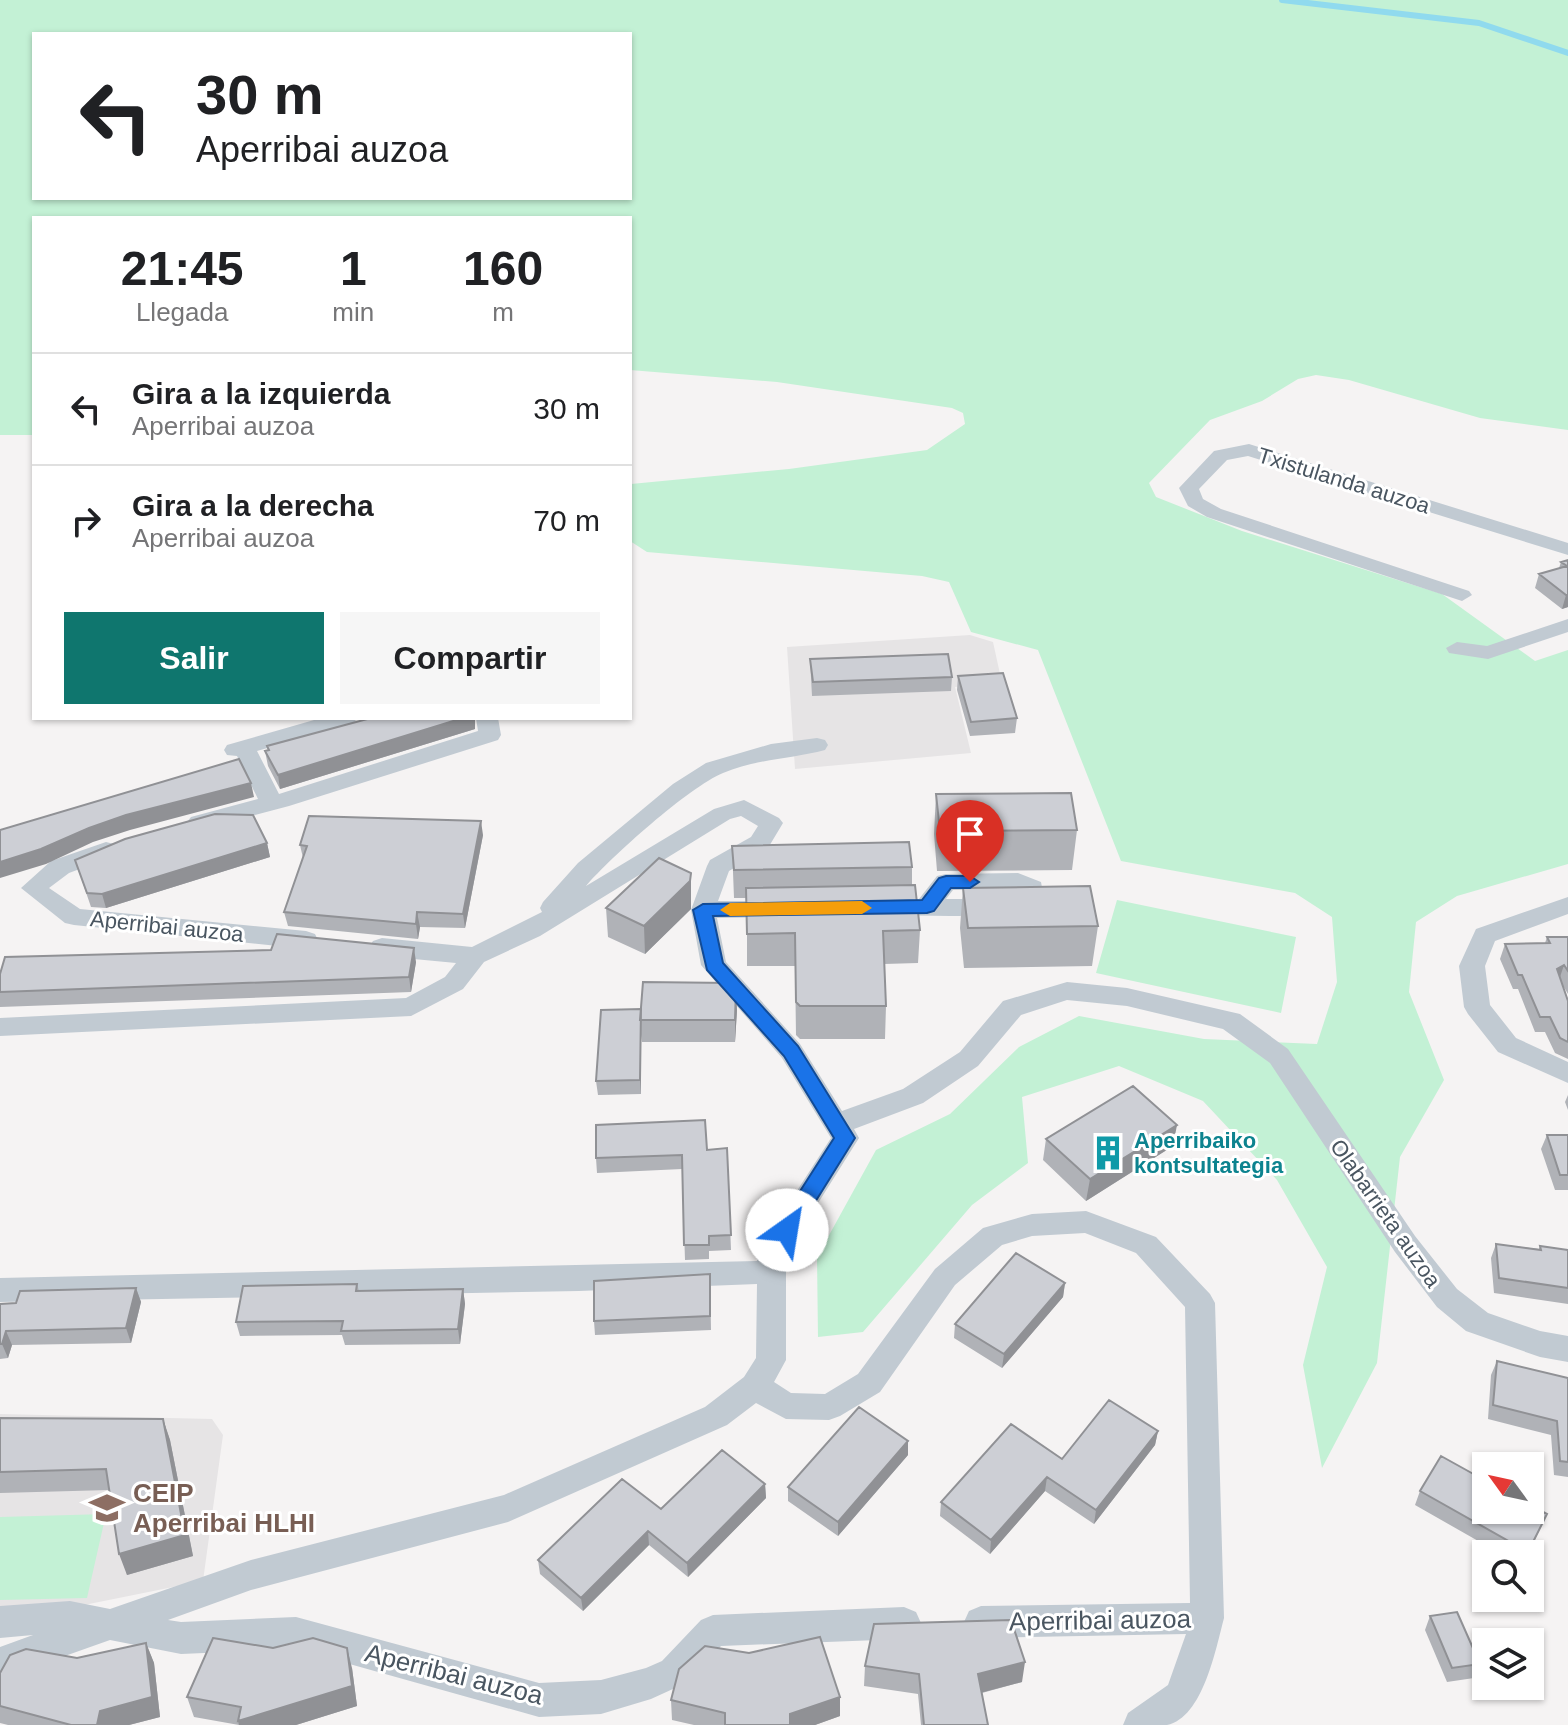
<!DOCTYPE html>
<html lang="es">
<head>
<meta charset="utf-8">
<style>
  body { margin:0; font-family:Arial,sans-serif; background:#f6f6f6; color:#202124; height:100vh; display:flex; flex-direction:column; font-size:30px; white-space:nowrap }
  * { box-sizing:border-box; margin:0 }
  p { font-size:26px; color:#757577 }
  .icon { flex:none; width:44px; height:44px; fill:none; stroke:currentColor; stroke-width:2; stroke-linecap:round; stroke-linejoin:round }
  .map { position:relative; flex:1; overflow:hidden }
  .drawer { position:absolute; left:32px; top:216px; width:600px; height:504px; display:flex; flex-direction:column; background:#fff; border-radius:0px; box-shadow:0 2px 6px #0004 }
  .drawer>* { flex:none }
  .hud { position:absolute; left:32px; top:32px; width:600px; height:168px; border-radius:0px; box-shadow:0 2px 6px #0004; background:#fff; color:#202124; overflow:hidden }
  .needle { width:52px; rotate:303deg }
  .buttons { position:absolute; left:1472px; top:1452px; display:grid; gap:16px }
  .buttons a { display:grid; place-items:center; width:72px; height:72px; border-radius:0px; background:#fff; box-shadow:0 2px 6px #0004; font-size:40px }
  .pin { position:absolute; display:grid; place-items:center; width:68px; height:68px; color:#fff; margin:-82px -34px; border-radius:50% 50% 50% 0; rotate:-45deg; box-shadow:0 0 8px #0007 }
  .pin .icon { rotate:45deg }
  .me { position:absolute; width:88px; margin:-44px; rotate:32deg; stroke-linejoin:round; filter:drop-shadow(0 0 6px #0008) }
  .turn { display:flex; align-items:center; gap:28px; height:168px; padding:0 32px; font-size:36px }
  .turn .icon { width:104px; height:104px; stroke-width:2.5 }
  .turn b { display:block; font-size:56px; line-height:68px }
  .eta { display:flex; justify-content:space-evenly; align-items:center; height:136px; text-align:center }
  .eta b { font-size:48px; font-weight:700; line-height:56px }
  .cta { display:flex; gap:16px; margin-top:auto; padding:16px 32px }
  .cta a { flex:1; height:92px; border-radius:0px; background:#0f766e; color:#fff; font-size:32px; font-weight:700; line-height:92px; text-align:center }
  .cta a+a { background:#f6f6f6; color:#202124 }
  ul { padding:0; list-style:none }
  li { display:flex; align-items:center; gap:24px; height:112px; padding:0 32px; border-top:2px solid #e0e0e0 }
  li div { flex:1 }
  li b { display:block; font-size:30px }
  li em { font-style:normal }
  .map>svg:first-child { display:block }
</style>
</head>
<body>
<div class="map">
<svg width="1568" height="1725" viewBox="0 0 1568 1725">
  <rect width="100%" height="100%" fill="#f5f3f3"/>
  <path fill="#e6e4e5" d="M 970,635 L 993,642 L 1002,683 L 955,687 L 971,753 L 795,769 L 787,647 Z
    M 0,1414 L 212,1419 L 223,1435 L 203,1581 L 79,1606 L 0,1609 Z"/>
  <path fill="#c3f1d5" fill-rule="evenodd" d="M 0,0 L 1568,0 L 1568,430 L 1480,418 L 1349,380 L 1316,375 L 1298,379 L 1262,401 L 1210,420 L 1149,483 L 1156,497 L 1242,531 L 1442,594 L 1535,661 L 1568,650 L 1568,864 L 1457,896 L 1416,922 L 1409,992 L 1444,1080 L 1400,1157 L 1377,1363 L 1322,1468 L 1303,1365 L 1327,1267 L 1277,1180 L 1203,1101 L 1119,1066 L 1022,1097 L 1028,1163 L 972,1205 L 863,1332 L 818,1337 L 817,1257 L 876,1150 L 950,1114 L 1019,1047 L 1079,1016 L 1204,1039 L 1317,1044 L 1337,982 L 1332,917 L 1295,893 L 1121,861 L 1038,650 L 971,632 L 949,582 L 922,576 L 647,552 L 630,541 L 631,484 L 789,469 L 927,450 L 965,424 L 963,413 L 952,408 L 777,382 L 630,370 L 630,218 L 34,218 L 34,435 L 0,435 ZM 34,34 L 630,34 L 630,198 L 34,198 Z
    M 1117,900 L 1296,937 L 1281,1013 L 1096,973 Z
    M 106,1514 L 87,1598 L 0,1600 L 0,1517 Z"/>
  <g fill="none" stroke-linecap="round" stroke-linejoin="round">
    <path stroke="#90daee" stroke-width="6" d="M 1282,0 L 1479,23 L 1568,53"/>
    <path fill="#c1cad2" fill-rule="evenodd" d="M 1249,444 L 1568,543 L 1568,555 L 1248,456 L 1227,460 L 1199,489 L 1203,499 L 1221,509 L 1469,591 L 1472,595 L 1462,601 L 1207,517 L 1188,506 L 1179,488 L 1214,451 Z
      M 1568,619 L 1568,632 L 1488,659 L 1449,653 L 1446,648 L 1457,642 L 1487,646 Z
      M 321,718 L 357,718 L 354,723 L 257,751 L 279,794 L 478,731 L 476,718 L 498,718 L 501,735 L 498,740 L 289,806 L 199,830 L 191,827 L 187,822 L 191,817 L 258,799 L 237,756 L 227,755 L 224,750 L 227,745 Z
      M 817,738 L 825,740 L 828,745 L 825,750 C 791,759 756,759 723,773 C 689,787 611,857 586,886 L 714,809 L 744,800 L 779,818 L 783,823 L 768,848 L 729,871 L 718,901 L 780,901 L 789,903 L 792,909 L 789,915 L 780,917 L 717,918 L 726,962 L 800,1044 L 842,1111 L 903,1089 L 960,1052 L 1003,1001 L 1067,982 L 1127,988 L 1240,1014 L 1288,1049 L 1415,1236 L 1457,1289 L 1488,1313 L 1540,1331 L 1568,1336 L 1568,1362 L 1540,1357 L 1466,1331 L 1437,1307 L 1395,1252 L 1270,1063 L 1223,1029 L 1127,1006 L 1067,1000 L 1021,1015 L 978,1066 L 923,1103 L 854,1129 L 859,1138 L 786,1254 L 786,1360 L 774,1382 L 791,1393 L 825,1394 L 858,1374 L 935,1269 L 983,1228 L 1032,1214 L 1086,1211 L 1156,1237 L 1210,1294 L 1215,1303 L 1224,1618 C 1216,1648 1203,1718 1167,1725 C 1154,1725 1136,1725 1123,1725 L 1128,1713 L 1168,1685 L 1186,1634 L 981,1638 L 969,1633 L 964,1622 L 969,1611 L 981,1606 L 1190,1603 L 1185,1307 L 1136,1253 L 1085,1233 L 1032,1236 L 1002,1245 L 955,1285 L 880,1392 L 840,1416 L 829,1420 L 786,1419 L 756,1403 L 727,1425 L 508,1522 L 251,1590 L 168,1620 L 181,1622 L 296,1617 L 539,1683 L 601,1680 L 646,1668 L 662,1661 L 701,1620 L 713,1615 L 904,1607 L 916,1612 L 921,1623 L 916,1634 L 904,1639 L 721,1646 L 686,1683 L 651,1699 L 601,1714 L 539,1717 L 296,1649 L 181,1654 L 110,1640 L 0,1679 L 0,1647 L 33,1635 L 0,1638 L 0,1606 L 70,1601 L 110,1609 L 251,1560 L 504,1495 L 705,1407 L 744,1377 L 756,1358 L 757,1284 L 579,1291 L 0,1302 L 0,1278 L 757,1261 L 762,1245 L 831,1138 L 782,1058 L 701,965 L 691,910 L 707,866 L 710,860 L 751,837 L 758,826 L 741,816 L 730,819 L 540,936 L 484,962 L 463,989 L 411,1016 L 0,1036 L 0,1018 L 406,998 L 445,977 L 456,963 L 382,956 L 373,953 L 369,947 L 373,941 L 382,938 L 472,947 L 542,912 L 540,908 L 543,902 L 578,863 L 673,784 L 706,763 L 771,744 Z
      M 106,842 L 114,844 L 118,850 L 114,856 L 69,873 L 49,888 L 80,909 L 306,931 L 315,934 L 318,940 L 315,946 L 306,949 L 74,925 L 65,923 L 21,888 L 51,861 Z
      M 1018,873 L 1041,882 L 1044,898 L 1041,904 C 990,921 937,915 885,915 L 876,913 L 873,907 L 876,901 L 919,899 L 937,876 L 946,874 ZM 1014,889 L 1020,893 L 982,899 L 946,899 L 953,890 Z
      M 1568,897 L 1568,914 L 1495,941 L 1485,966 L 1490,1005 L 1516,1038 L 1568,1062 L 1568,1083 L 1498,1052 L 1468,1014 L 1464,1007 L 1459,966 L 1476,929 Z"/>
  </g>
  <path fill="#b0b2b7" d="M 1568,560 L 1568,607 L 1562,609 L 1535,588 L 1539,574 L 1559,568 L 1561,562 Z
    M 810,659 L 952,677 L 951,691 L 812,696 Z
    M 958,676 L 1017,718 L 1015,733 L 970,736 L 957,690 Z
    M 371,718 L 475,718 L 475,729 L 280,789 L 268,766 L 265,751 L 268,751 L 267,746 Z
    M 936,794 L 1077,830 L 1072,870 L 937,871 L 934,834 Z
    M 483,835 L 465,928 L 420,927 L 418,939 L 288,926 L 284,912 L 303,858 L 300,845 Z
    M 267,843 L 270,857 L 106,908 L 91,907 L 75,860 Z
    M 732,846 L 912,867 L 912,885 L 920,930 L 918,963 L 884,964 L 886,1006 L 885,1039 L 800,1039 L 796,1035 L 795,966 L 747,966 L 747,898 L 734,898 Z
    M 691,873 L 691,909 L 645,954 L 608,937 L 606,908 Z
    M 963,888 L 1098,926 L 1092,966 L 964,968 L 960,928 Z
    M 1547,937 L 1568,937 L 1568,994 L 1562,984 L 1568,1001 L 1568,1059 L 1555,1053 L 1545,1032 L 1535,1032 L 1518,989 L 1513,989 L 1500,959 L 1505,944 L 1545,943 Z
    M 416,962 L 411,992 L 0,1007 L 0,974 Z
    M 601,1010 L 737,1010 L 735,1042 L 642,1042 L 641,1035 L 641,1094 L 598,1095 L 596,1081 Z
    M 1568,1095 L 1568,1110 L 1565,1102 Z
    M 1547,1135 L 1568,1135 L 1568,1190 L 1555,1190 L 1541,1149 Z
    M 1046,1139 L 1173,1146 L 1086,1201 L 1043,1160 Z
    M 727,1148 L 731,1250 L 709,1251 L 709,1259 L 685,1260 L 682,1169 L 597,1173 L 596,1158 Z
    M 1496,1244 L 1539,1249 L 1540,1246 L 1568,1250 L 1568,1304 L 1494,1293 L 1491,1258 Z
    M 710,1274 L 711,1330 L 595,1335 L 594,1321 Z
    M 1065,1283 L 1063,1297 L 1002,1368 L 954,1338 L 955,1324 Z
    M 357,1284 L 359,1291 L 463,1289 L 465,1304 L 460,1344 L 345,1345 L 342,1335 L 240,1336 L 236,1322 Z
    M 136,1288 L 141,1302 L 131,1343 L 12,1345 L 8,1358 L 0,1359 L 0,1304 L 16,1303 Z
    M 1497,1361 L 1568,1378 L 1568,1477 L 1554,1475 L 1551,1435 L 1488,1419 L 1491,1375 Z
    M 0,1418 L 163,1419 L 170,1440 L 193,1556 L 127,1575 L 109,1490 L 0,1493 Z
    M 1158,1431 L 1155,1445 L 1094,1524 L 1045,1491 L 990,1554 L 940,1516 L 941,1502 L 1062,1459 Z
    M 908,1455 L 838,1536 L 788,1501 L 788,1487 Z
    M 765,1484 L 766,1498 L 688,1577 L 649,1545 L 583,1611 L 540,1574 L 538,1560 L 661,1509 Z
    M 1420,1491 L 1547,1514 L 1528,1554 L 1501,1554 L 1415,1505 Z
    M 1430,1616 L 1480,1664 L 1474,1678 L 1447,1682 L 1425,1630 Z
    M 146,1643 L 154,1663 L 160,1717 L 129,1725 L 8,1725 L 0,1723 L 0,1673 L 77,1658 Z
    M 865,1666 L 1022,1682 L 982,1693 L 988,1725 L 921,1725 L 918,1694 L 864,1686 Z
    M 352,1668 L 357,1706 L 296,1725 L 239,1725 L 194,1717 L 187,1697 Z
    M 671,1700 L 840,1716 L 815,1725 L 694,1725 L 672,1720 Z"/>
  <path fill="#909195" d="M 1566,595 L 1568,595 L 1568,607 L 1562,609 Z
    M 463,718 L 475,718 L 475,729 L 280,789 L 278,775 Z
    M 251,783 L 254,797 L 130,830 L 93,842 L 46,864 L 0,878 L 0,862 L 89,828 L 126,815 Z
    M 481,821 L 483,835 L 465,928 L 463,914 Z
    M 267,843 L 270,857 L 106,908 L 102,894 Z
    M 691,873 L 691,909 L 645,954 L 644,926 Z
    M 417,912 L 420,927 L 418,939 L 416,924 Z
    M 414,948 L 416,962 L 411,992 L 409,977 Z
    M 1564,965 L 1559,980 L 1557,969 Z
    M 736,988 L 737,1010 L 735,1042 L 735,1020 Z
    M 640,1021 L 641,1035 L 641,1094 L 640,1080 Z
    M 1177,1125 L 1173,1146 L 1086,1201 L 1090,1179 Z
    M 1065,1283 L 1063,1297 L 1002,1368 L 1004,1354 Z
    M 136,1288 L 141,1302 L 131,1343 L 126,1328 Z
    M 463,1289 L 465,1304 L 460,1344 L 458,1329 Z
    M 6,1331 L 12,1345 L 8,1358 L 2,1344 Z
    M 163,1419 L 170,1440 L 193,1556 L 127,1575 L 119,1554 Z
    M 1158,1431 L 1155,1445 L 1094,1524 L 1096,1510 Z
    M 908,1441 L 908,1455 L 838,1536 L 838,1522 Z
    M 1047,1477 L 1045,1491 L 990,1554 L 991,1540 Z
    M 765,1484 L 766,1498 L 688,1577 L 687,1563 Z
    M 648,1531 L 649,1545 L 583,1611 L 581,1598 Z
    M 146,1643 L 154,1663 L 160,1717 L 129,1725 L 97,1725 L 100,1711 Z
    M 347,1648 L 352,1668 L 357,1706 L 296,1725 L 239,1725 L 238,1721 Z
    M 1025,1662 L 1022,1682 L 976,1694 L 978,1674 Z
    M 840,1697 L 840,1716 L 815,1725 L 790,1725 L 790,1714 Z"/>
  <path fill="#cdcfd5" stroke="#909195" stroke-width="2" d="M 1568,560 L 1568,595 L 1566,595 L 1539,574 L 1567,566 L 1561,562 Z
    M 948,654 L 952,677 L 813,682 L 810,659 Z
    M 1003,673 L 1017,718 L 971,722 L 958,676 Z
    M 371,718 L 463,718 L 278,775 L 265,751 L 269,750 L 267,746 Z
    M 239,759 L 251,783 L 126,815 L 89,828 L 41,849 L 0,862 L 0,830 Z
    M 1071,793 L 1077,830 L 940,831 L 936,794 Z
    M 215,814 L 253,815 L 267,843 L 102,894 L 87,893 L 75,860 L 125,839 Z
    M 309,816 L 481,821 L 463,914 L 417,912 L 416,924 L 284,912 L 307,846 L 300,845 Z
    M 909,842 L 912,867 L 734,870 L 732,846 Z
    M 659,858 L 691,873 L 690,881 L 644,926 L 606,908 Z
    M 915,885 L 920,930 L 883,931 L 886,1006 L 800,1006 L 796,1002 L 795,933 L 747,934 L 746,888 Z
    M 1090,886 L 1098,926 L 968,928 L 963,888 Z
    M 277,934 L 414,948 L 409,977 L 0,992 L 0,974 L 5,957 L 271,950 Z
    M 1547,937 L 1568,937 L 1568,971 L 1564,965 L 1557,969 L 1568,1001 L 1568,1042 L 1560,1038 L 1550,1017 L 1540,1017 L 1522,975 L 1518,975 L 1505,944 L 1550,943 Z
    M 643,982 L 731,983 L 736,988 L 735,1020 L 640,1020 Z
    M 641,1009 L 640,1080 L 596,1081 L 601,1010 Z
    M 1133,1086 L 1177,1125 L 1090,1179 L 1046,1139 Z
    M 705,1120 L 707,1150 L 727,1148 L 731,1235 L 709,1236 L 709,1245 L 684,1245 L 682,1155 L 596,1158 L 596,1125 Z
    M 1547,1135 L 1568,1135 L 1568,1175 L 1560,1175 Z
    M 1496,1244 L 1541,1250 L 1540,1246 L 1568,1250 L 1568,1288 L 1499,1278 Z
    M 1016,1253 L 1065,1283 L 1004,1354 L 955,1324 Z
    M 710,1274 L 710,1316 L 594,1321 L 594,1281 Z
    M 357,1284 L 356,1291 L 463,1289 L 458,1329 L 341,1331 L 343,1321 L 236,1322 L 243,1286 Z
    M 136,1288 L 126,1328 L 6,1331 L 2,1344 L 0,1344 L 0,1304 L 16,1303 L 20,1291 Z
    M 1497,1361 L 1568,1378 L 1568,1462 L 1560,1461 L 1557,1421 L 1493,1405 Z
    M 1109,1400 L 1158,1431 L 1096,1510 L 1047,1477 L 991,1540 L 941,1502 L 1011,1424 L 1062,1459 Z
    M 859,1407 L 908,1441 L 838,1522 L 788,1487 Z
    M 0,1418 L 163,1419 L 185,1535 L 119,1554 L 106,1469 L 0,1472 Z
    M 722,1450 L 765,1484 L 687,1563 L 648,1531 L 581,1598 L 538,1560 L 622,1479 L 661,1509 Z
    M 1441,1456 L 1486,1481 L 1486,1510 L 1530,1510 L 1530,1505 L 1547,1514 L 1528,1552 L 1420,1491 Z
    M 1457,1612 L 1480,1664 L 1452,1668 L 1430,1616 Z
    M 1011,1620 L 1025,1662 L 978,1674 L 988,1725 L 924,1725 L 919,1674 L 865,1666 L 874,1624 Z
    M 820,1637 L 840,1697 L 790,1714 L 790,1725 L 725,1725 L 725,1713 L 671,1700 L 679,1669 L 705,1646 L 749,1653 Z
    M 213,1638 L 273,1648 L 313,1638 L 347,1648 L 352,1686 L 238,1721 L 241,1707 L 187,1697 Z
    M 146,1643 L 152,1697 L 100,1711 L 97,1725 L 71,1725 L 0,1706 L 0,1673 L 10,1655 L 26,1649 L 77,1658 Z"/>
  <path fill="#1a73e8" stroke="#114b97" stroke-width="2" d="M 946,876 L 970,876 L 979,882 L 970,888 L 951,888 L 934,911 L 927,913 L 713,916 L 723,963 L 798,1046 L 855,1138 L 794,1236 L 787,1238 L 779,1236 L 776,1230 L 779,1224 L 834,1138 L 784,1056 L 707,970 L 693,910 L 703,904 L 922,900 L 939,878 Z"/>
  <path fill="#f59e0b" d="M 862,901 L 872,908 L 862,914 L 730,916 L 720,910 L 730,903 Z"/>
  <defs>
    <g id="building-bare" transform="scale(2.76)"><path d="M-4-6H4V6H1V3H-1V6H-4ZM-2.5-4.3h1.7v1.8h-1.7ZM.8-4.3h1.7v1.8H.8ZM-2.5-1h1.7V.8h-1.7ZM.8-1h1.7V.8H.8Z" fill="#0f9aa8" stroke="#fff" stroke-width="2.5" paint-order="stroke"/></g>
    <g id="school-bare" transform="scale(2.76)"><path d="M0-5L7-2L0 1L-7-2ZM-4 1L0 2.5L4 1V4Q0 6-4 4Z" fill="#8d6e63" stroke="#fff" stroke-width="2.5" paint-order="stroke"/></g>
  </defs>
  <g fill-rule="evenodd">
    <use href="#building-bare" x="1108" y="1153"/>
    <use href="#school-bare" x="107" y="1508"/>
  </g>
  <g text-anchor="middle" stroke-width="6" stroke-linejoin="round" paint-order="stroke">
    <g font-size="22" fill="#4a5661" stroke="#fff">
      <text transform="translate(1344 480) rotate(17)" y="8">Txistulanda auzoa</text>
      <text transform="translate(167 926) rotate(6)" y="8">Aperribai auzoa</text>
      <text transform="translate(1386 1213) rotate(55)" y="8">Olabarrieta auzoa</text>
    </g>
    <g font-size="22" font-weight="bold" fill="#0d838f" stroke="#fff" text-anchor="start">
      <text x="1134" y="1148">Aperribaiko<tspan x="1134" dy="25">kontsultategia</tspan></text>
    </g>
    <g font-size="26" font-weight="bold" fill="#785e54" stroke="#fff" text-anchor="start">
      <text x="133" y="1502">CEIP<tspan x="133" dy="30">Aperribai HLHI</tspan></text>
    </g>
    <g font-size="26" fill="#4a5661" stroke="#fff">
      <text transform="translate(1100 1620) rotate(-1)" y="9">Aperribai auzoa</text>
      <text transform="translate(454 1674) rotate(14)" y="9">Aperribai auzoa</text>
    </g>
  </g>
</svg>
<div class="buttons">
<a><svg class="needle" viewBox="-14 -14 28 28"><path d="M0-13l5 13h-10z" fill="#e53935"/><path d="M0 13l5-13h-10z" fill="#757577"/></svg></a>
<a><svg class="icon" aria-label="search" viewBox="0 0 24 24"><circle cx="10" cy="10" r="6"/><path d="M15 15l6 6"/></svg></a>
<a><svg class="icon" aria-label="layers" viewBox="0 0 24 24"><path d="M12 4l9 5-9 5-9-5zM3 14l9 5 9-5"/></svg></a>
</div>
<div class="pin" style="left:970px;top:882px;background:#d93025"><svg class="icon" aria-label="arrive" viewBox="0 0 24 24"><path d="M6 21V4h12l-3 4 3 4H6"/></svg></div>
<svg class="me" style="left:787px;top:1230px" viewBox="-20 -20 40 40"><circle r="19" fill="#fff"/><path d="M0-13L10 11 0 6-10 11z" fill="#1a73e8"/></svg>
<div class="hud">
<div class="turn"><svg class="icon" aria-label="left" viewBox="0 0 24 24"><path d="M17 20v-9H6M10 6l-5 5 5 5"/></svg><div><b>30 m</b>Aperribai auzoa</div></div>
</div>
<section class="drawer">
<div class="eta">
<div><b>21:45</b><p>Llegada</p></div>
<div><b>1</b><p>min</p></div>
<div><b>160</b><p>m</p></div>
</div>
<ul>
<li><svg class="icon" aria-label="left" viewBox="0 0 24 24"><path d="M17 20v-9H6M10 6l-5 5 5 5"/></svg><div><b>Gira a la izquierda</b><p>Aperribai auzoa</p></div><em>30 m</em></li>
<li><svg class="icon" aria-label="right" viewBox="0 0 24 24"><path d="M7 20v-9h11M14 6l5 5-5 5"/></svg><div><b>Gira a la derecha</b><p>Aperribai auzoa</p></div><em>70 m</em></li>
</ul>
<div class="cta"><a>Salir</a><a>Compartir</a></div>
</section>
</div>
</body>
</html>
